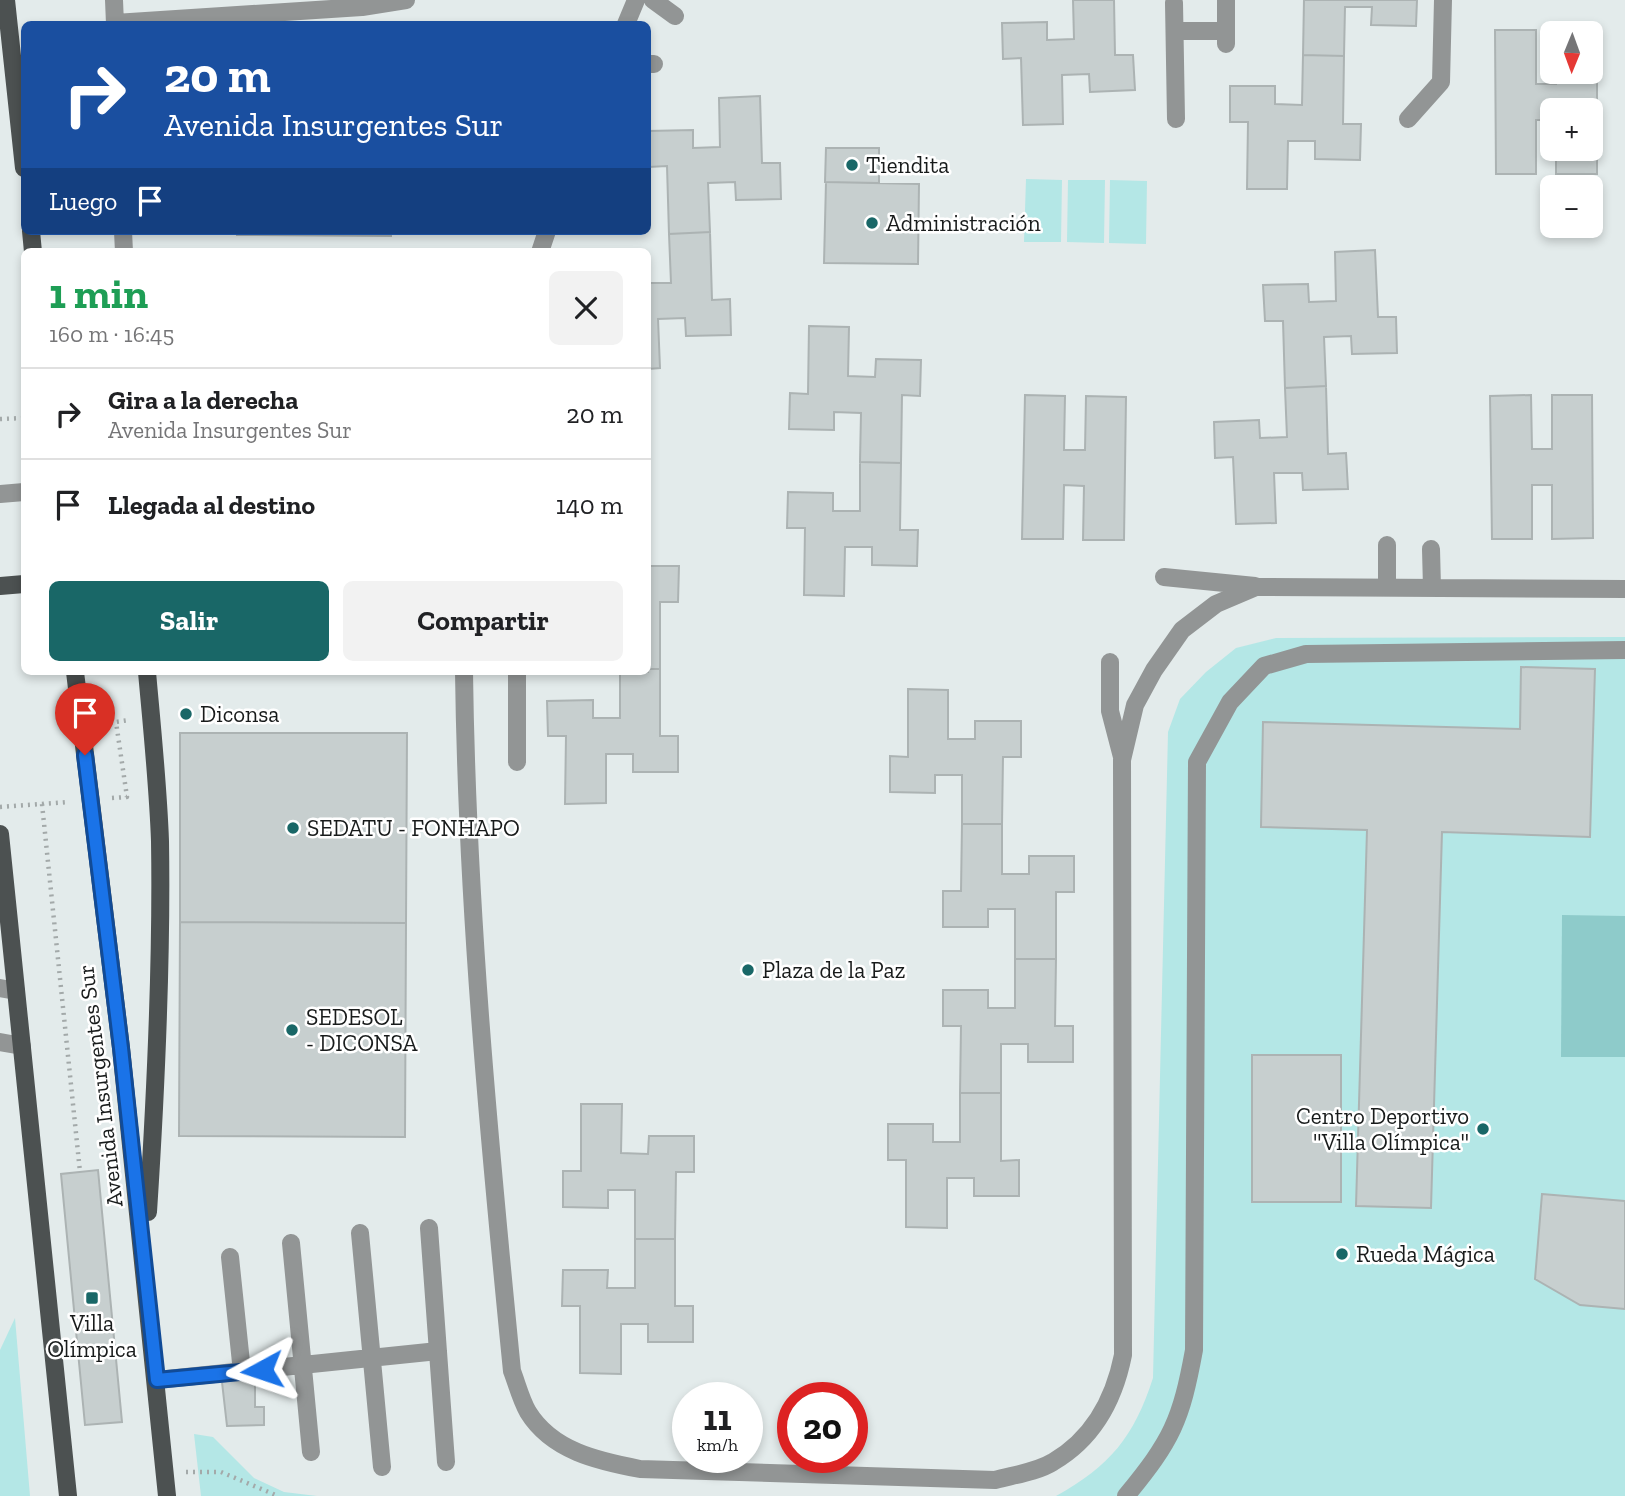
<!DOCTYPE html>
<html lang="es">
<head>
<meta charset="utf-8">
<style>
  body { margin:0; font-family:"Zilla Slab",serif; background:#f2f2f2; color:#202124; height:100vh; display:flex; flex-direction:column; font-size:26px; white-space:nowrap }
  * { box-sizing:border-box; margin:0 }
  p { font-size:23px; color:#757577 }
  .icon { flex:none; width:38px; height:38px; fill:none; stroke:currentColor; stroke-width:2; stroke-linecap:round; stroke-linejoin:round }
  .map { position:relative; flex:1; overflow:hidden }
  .sheet { position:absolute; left:21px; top:248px; width:630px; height:427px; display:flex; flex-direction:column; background:#fff; border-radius:10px; box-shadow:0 4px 10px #0003 }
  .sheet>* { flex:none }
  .guide { position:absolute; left:21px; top:21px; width:630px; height:214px; border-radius:10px; box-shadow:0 4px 10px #0003; background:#1a4fa0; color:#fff; overflow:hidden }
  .needle { width:46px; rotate:181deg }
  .controls { position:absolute; left:1540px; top:21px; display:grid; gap:14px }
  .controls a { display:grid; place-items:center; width:63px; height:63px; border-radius:10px; background:#fff; box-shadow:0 4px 10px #0003; font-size:35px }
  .speed { position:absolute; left:672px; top:1382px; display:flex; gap:14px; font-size:35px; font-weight:700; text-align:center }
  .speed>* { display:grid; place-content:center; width:91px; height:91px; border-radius:50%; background:#fff; box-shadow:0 4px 10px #0003; line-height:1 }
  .speed small { font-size:18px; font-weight:400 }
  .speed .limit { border:10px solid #d22; background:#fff; color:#111 }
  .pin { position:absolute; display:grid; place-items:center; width:60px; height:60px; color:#fff; margin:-72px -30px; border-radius:50% 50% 50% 0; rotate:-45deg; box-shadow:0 0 7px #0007 }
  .pin .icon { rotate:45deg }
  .me { position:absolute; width:77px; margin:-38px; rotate:265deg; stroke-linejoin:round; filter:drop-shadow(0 0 5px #0008) }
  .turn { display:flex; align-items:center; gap:24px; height:147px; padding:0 28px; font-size:32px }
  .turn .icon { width:91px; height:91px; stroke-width:2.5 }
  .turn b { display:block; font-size:49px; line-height:60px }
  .then { display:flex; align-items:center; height:66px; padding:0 28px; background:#0003; gap:14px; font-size:26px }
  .round { display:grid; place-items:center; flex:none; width:74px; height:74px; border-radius:10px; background:#f2f2f2 }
  .overview { display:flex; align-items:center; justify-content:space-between; height:119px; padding:0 28px }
  h1 { font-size:42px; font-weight:700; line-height:52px; color:#1e9e55 }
  .button { display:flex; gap:14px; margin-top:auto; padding:14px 28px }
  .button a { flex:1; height:80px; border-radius:10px; background:#196767; color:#fff; font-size:28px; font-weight:700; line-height:80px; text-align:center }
  .button a+a { background:#f2f2f2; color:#202124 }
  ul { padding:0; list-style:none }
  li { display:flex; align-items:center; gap:21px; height:91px; padding:0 28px; border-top:2px solid #e0e0e0 }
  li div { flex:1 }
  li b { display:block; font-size:26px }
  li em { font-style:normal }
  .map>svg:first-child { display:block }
</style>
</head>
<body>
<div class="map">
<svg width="1625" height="1496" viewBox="0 0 1625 1496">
  <rect width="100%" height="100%" fill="#e3ebeb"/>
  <path fill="#b4e7e6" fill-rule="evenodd" d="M 1026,179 L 1062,180 L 1061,242 L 1024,242 Z
    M 1068,180 L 1105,180 L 1104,243 L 1067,242 Z
    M 1110,180 L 1147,181 L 1146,244 L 1109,243 Z
    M 1625,637 L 1625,1496 L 1056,1496 C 1110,1466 1134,1437 1153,1378 L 1168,732 L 1180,699 L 1206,672 L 1236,648 L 1276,638 ZM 1252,1055 L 1341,1055 L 1341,1202 L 1252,1202 Z
    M 15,1318 L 30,1496 L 0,1496 L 0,1350 Z
    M 194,1434 L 213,1437 L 254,1478 L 284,1492 L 317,1496 L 201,1496 Z"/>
  <path fill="#8ecbca" d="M 1562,915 L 1625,916 L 1625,1057 L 1561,1057 Z"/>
  <path fill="#c7cfcf" stroke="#acb3b3" stroke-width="2" d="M 1073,0 L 1114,0 L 1115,55 L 1133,55 L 1135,90 L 1090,92 L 1089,74 L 1062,75 L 1063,124 L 1023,125 L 1021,58 L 1003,59 L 1002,23 L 1047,22 L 1047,40 L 1074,39 Z
    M 1304,0 L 1417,0 L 1416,26 L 1371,25 L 1372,7 L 1345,7 L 1344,56 L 1303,55 Z
    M 1495,30 L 1536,30 L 1536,84 L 1556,84 L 1556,72 L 1591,72 L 1591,33 L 1556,33 L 1556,30 L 1597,30 L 1597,174 L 1556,174 L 1556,149 L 1591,149 L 1591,110 L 1552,110 L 1552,120 L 1536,120 L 1536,174 L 1496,174 Z
    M 1303,55 L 1344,56 L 1343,124 L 1361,124 L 1360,160 L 1315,159 L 1315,141 L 1288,141 L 1287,189 L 1247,189 L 1248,122 L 1230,122 L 1230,86 L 1275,86 L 1275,104 L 1302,105 Z
    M 760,96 L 762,163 L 780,163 L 781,199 L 736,200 L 735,182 L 708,183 L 710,232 L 669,234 L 667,166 L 649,167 L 648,131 L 693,130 L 693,148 L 720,147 L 719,98 Z
    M 826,148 L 879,148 L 879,183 L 825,182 Z
    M 826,182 L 919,184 L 918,264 L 824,263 Z
    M 237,231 L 391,231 L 391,236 L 237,235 Z
    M 710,232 L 712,300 L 730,299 L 731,335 L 686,336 L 685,318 L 658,319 L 660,368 L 648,369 L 648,283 L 671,283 L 669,234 Z
    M 1375,250 L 1378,317 L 1396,317 L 1397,353 L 1352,354 L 1351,336 L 1324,337 L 1326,386 L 1285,388 L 1283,321 L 1265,321 L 1263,285 L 1308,284 L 1309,302 L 1336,301 L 1335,252 Z
    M 809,326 L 849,327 L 848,376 L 875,377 L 876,359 L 921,360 L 920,396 L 902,395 L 901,463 L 860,462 L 861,413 L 834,412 L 834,430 L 789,429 L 790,393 L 808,394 Z
    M 1326,386 L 1328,454 L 1346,453 L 1348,489 L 1303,490 L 1302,473 L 1274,473 L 1276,523 L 1236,524 L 1233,457 L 1215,458 L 1214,422 L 1259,420 L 1260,438 L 1287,437 L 1285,388 Z
    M 1025,395 L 1065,396 L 1064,450 L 1085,450 L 1086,396 L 1126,397 L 1124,540 L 1083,540 L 1084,486 L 1064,485 L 1063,539 L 1022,539 Z
    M 1531,395 L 1532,449 L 1552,449 L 1552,395 L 1592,395 L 1593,538 L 1552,539 L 1552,485 L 1532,485 L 1532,539 L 1492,539 L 1490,396 Z
    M 860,462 L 901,463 L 900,530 L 918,530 L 917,566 L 872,565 L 872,547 L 845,547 L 844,596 L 804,595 L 805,528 L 787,528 L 788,492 L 833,493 L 833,511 L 860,511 Z
    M 648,566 L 679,566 L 678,602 L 660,602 L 660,669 L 648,669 Z
    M 1521,667 L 1595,669 L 1590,837 L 1442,832 L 1431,1208 L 1356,1206 L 1367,830 L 1261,827 L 1263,722 L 1520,729 Z
    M 648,669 L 660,669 L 660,736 L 678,736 L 678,772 L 633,772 L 633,754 L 606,754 L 606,803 L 565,804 L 566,736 L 548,736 L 547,701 L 593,700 L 593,718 L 620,718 L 620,672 L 648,672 Z
    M 908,689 L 948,690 L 948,739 L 975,739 L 975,721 L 1021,721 L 1021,757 L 1003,757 L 1002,824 L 962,824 L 962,775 L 935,775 L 935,793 L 890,792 L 890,756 L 908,757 Z
    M 180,733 L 407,733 L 406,923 L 180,922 Z
    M 962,824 L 1002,824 L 1002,874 L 1029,874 L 1029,856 L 1074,856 L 1074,892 L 1056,892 L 1056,959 L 1015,959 L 1015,909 L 988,909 L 988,927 L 943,927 L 943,891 L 961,891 Z
    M 180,922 L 406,923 L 405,1137 L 179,1136 Z
    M 1015,959 L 1056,959 L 1055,1026 L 1073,1026 L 1073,1062 L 1028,1062 L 1028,1044 L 1001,1044 L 1001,1093 L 960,1093 L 961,1026 L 943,1026 L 943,990 L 988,990 L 988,1008 L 1015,1008 Z
    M 1252,1055 L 1341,1055 L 1341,1202 L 1252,1202 Z
    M 960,1093 L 1001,1093 L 1001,1161 L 1019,1160 L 1019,1196 L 974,1196 L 974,1178 L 947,1178 L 947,1228 L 906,1227 L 906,1160 L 888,1160 L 888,1124 L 933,1124 L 933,1142 L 960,1142 Z
    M 581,1104 L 622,1104 L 621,1153 L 648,1154 L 649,1136 L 694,1136 L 694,1172 L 676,1172 L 675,1239 L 635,1239 L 635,1190 L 608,1190 L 608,1208 L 563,1207 L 563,1171 L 581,1171 Z
    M 98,1170 L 122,1422 L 85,1425 L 61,1174 Z
    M 1542,1194 L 1625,1201 L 1625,1309 L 1580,1305 L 1535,1279 Z
    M 635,1239 L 675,1239 L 675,1306 L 693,1306 L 693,1342 L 648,1342 L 648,1324 L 621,1324 L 621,1374 L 580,1373 L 580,1306 L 562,1306 L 563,1270 L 608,1270 L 607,1288 L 635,1288 Z
    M 255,1376 L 255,1407 L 264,1407 L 264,1425 L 227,1426 L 222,1382 Z"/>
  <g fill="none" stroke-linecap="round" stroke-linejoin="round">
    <path stroke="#a3a9a9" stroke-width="4.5" stroke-dasharray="2 5" stroke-linecap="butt" d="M 0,419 L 24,418
      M 103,724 L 129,720
      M 112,798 L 127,797 L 116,722
      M 42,804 L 80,1172
      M 0,807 L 69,802
      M 186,1472 L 221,1472 L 278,1496"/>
    <path stroke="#929595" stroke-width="18" d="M 114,0 L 115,24
      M 653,0 L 675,16
      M 1174,3 L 1176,119
      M 115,23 L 362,7 L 406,0
      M 626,24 L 636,0
      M 1175,31 L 1226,31
      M 1226,44 L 1226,0
      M 648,64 L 654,64
      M 1408,119 L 1441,82 L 1443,0
      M 123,231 L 124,252
      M 540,252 L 547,231
      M 0,494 L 24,492
      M 1431,549 L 1432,588
      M 1164,577 L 1255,586
      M 1387,587 L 1387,545
      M 1110,662 L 1110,711 L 1122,757
      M 464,672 C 467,906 489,1139 512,1371 C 517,1384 521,1400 528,1412 C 552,1451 598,1461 640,1469 L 995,1480 C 1013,1475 1037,1472 1053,1462 C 1094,1438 1114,1400 1123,1355 L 1122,760 L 1135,705 L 1154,670 L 1182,630 L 1216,604 L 1256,587 L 1625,589
      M 517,672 L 517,762
      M 0,988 L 16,991
      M 0,1042 L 22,1046
      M 429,1228 L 446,1462
      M 360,1233 L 382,1467
      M 291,1243 L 311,1452
      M 230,1257 L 242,1372
      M 157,1380 L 438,1351
      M 1126,1496 C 1172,1440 1181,1421 1194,1350 L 1197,762 L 1230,702 L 1264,666 L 1306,654 L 1625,650"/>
    <path stroke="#4c5151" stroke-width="18" d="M 6,0 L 24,168
      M 31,231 L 33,252
      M 0,586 L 24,584
      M 75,672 L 121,1048 L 167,1496
      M 147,672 C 152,728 158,785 160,841 C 162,965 156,1088 148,1212
      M 0,834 L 68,1496"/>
  </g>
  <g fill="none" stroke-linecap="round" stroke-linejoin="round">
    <g stroke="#114b97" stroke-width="18">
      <path id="route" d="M 85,755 L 121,1048 L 157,1380 L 262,1370"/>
    </g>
    <use href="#route" stroke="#1a73e8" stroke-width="12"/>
  </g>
  <g fill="#196767" stroke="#fff" stroke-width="2.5">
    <circle cx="852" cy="165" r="7"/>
    <circle cx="872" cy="223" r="7"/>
    <circle cx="186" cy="714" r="7"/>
    <circle cx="293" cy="828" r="7"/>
    <circle cx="748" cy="970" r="7"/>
    <circle cx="292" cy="1030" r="7"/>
    <circle cx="1483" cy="1129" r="7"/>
    <circle cx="1342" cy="1254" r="7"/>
    <rect x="85" y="1291" width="14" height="14" rx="3.5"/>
  </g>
  <g text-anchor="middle" stroke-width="5" stroke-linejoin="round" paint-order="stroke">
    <g font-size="23" fill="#181b1b" stroke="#fff" text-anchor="start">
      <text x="866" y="173">Tiendita</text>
      <text x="886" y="231">Administración</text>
      <text x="200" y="722">Diconsa</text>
      <text x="307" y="836">SEDATU - FONHAPO</text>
      <text x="762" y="978">Plaza de la Paz</text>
      <text x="306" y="1025">SEDESOL<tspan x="306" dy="26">- DICONSA</tspan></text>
      <text x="1469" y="1124" text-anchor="end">Centro Deportivo<tspan x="1469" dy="26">"Villa Olímpica"</tspan></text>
      <text x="1356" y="1262">Rueda Mágica</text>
      <text x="92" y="1331" text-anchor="middle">Villa<tspan x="92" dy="26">Olímpica</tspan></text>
    </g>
    <g font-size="23" fill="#181b1b" stroke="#fff">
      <text transform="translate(100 1086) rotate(-97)" y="8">Avenida Insurgentes Sur</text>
    </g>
  </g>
</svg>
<div class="controls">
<a><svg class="needle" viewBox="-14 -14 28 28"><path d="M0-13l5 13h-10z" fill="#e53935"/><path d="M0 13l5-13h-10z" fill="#757577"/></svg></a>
<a>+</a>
<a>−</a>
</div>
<div class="speed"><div>11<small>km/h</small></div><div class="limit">20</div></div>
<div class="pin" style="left:85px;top:755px;background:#d93025"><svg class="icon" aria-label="arrive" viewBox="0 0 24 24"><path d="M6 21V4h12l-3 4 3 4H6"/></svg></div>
<svg class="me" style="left:262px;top:1370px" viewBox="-20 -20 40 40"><path d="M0-17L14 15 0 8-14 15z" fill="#1a73e8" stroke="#fff" stroke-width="4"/></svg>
<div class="guide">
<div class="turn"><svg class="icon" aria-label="right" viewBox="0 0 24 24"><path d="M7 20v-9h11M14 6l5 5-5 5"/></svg><div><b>20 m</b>Avenida Insurgentes Sur</div></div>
<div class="then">Luego<svg class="icon" aria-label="arrive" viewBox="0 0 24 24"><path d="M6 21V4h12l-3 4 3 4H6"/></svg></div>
</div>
<section class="sheet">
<div class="overview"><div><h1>1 min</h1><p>160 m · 16:45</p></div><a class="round"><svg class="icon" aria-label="close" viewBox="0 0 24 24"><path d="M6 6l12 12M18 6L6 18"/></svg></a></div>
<ul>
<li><svg class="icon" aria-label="right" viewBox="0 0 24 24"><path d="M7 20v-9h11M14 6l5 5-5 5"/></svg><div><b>Gira a la derecha</b><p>Avenida Insurgentes Sur</p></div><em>20 m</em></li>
<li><svg class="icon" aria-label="arrive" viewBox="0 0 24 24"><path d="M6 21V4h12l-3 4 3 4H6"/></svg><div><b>Llegada al destino</b></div><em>140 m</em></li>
</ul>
<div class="button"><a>Salir</a><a>Compartir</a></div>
</section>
</div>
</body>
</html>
